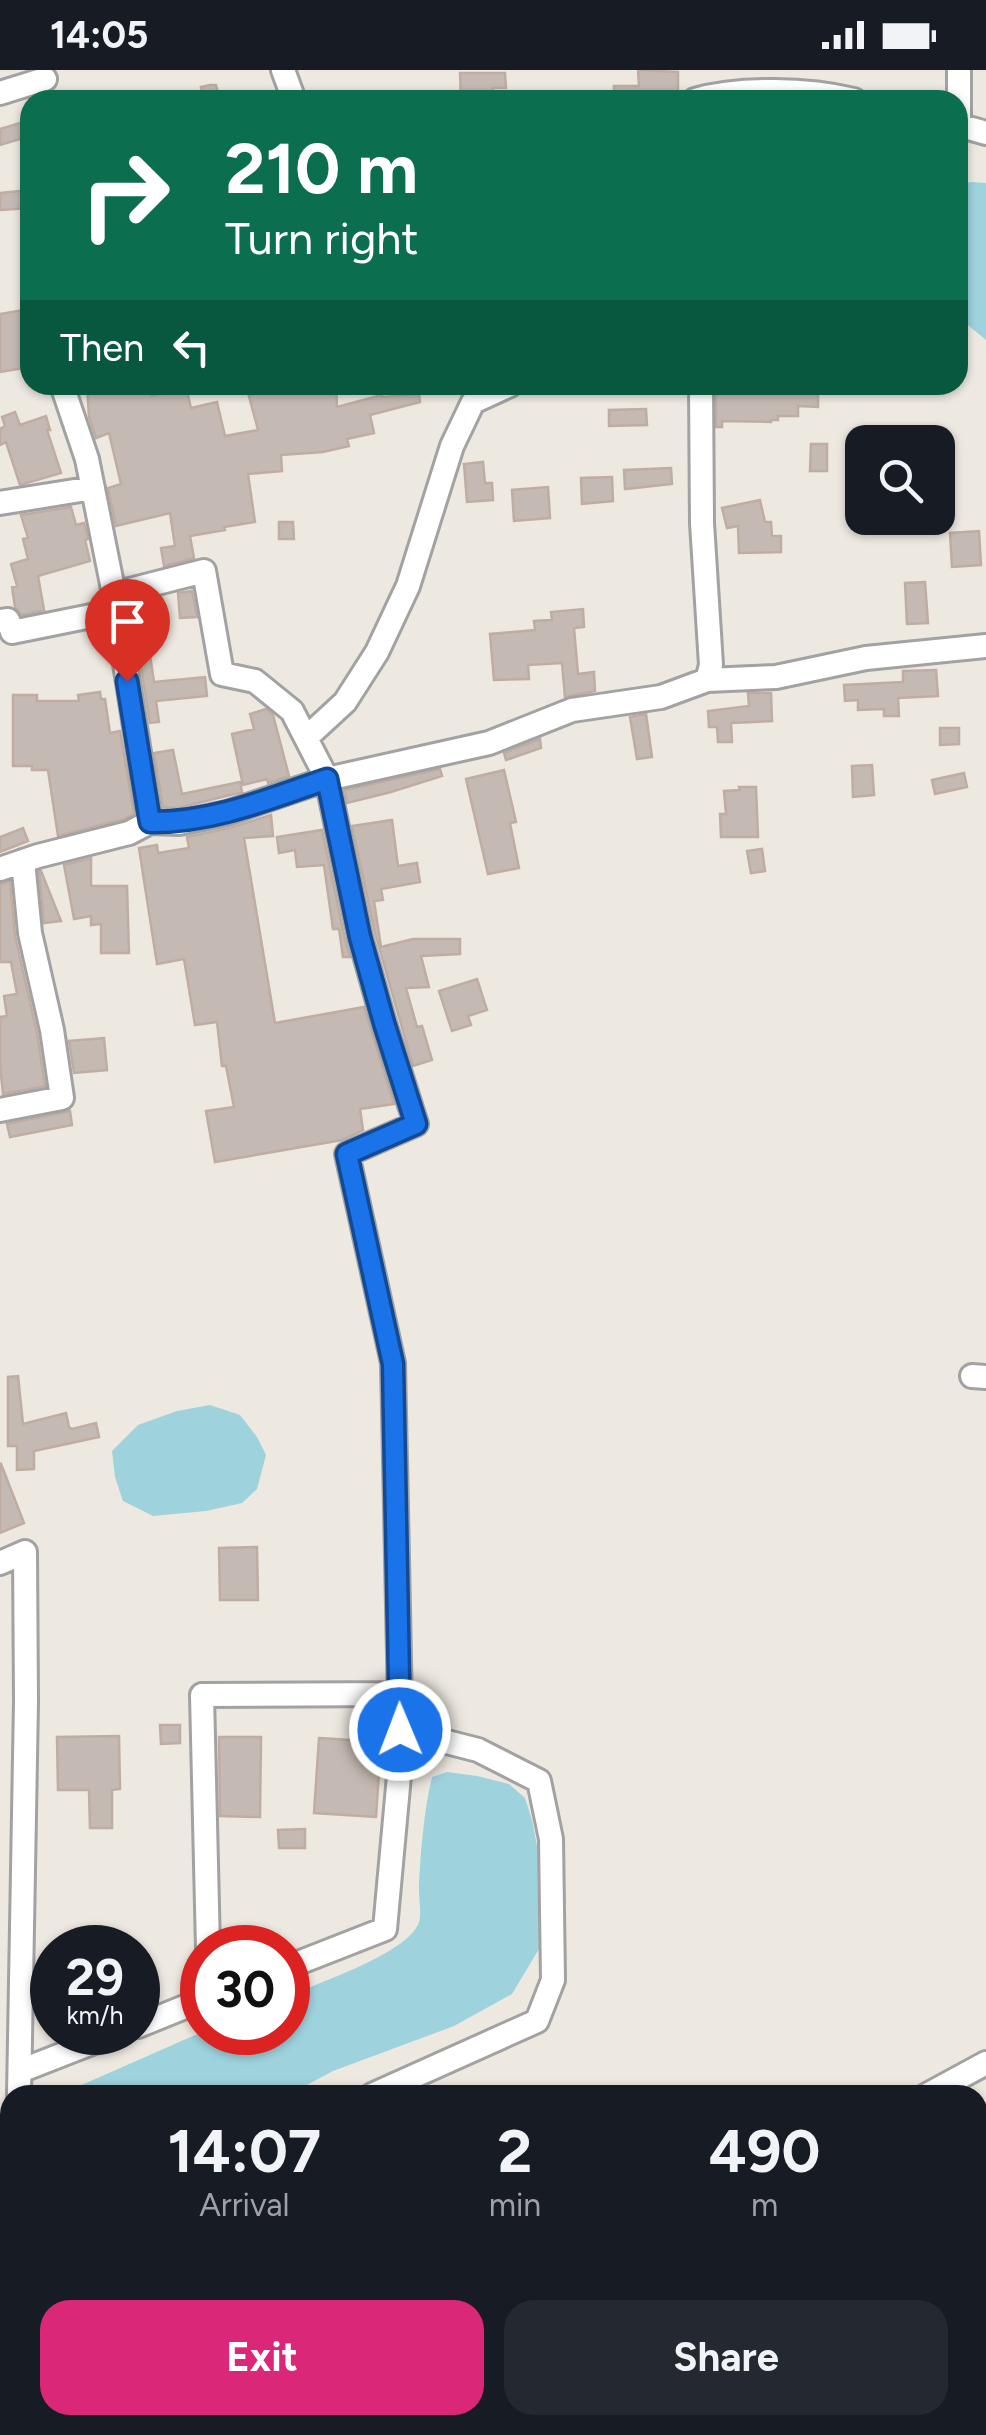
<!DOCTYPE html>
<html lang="en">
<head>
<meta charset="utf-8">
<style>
  body { margin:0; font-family:Figtree,sans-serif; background:#242831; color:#f1f3f6; height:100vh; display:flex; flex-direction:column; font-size:38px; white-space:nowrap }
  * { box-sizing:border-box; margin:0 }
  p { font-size:32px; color:#9ea1a6 }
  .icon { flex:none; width:55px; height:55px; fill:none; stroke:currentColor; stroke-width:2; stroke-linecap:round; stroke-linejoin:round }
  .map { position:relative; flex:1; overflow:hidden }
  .drawer { position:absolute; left:0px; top:2015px; width:988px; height:350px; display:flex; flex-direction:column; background:#171b24; border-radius:30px 30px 0 0; box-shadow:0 2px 8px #0004 }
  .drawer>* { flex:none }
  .guide { position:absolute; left:20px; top:20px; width:948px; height:305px; border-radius:30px; box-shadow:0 2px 8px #0004; background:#0b6e4f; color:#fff; overflow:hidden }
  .tools { position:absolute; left:845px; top:355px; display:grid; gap:20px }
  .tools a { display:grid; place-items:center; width:110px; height:110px; border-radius:20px; background:#171b24; box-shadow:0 2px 8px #0004; font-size:50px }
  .speed { position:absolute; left:30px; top:1855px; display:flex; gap:20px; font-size:50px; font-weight:700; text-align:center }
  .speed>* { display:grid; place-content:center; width:130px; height:130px; border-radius:50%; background:#171b24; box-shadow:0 2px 8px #0004; line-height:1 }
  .speed small { font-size:25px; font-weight:400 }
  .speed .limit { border:15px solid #d22; background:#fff; color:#111 }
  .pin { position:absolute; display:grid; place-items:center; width:85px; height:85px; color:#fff; margin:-102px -42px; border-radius:50% 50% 50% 0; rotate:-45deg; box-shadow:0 0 10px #0007 }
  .pin .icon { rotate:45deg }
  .me { position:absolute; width:110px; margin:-55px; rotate:359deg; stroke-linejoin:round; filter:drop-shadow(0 0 8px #0008) }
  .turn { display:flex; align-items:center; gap:35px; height:210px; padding:0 40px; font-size:45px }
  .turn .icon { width:130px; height:130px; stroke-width:2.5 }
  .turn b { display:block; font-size:70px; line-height:85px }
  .then { display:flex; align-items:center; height:95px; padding:0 40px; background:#0003; gap:20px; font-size:38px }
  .eta { display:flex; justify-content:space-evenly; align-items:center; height:170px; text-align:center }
  .eta b { font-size:60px; font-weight:700; line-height:70px }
  .cta { display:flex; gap:20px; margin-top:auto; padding:20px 40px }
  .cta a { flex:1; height:115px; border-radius:30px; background:#db2777; color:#fff; font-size:40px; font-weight:700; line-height:115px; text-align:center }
  .cta a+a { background:#242831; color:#f1f3f6 }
  .status { display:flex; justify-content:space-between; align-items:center; height:70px; padding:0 50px; background:#171b24; direction:ltr }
  .status svg { height:28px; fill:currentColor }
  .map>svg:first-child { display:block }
</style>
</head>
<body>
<div class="status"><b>14:05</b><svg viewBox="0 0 49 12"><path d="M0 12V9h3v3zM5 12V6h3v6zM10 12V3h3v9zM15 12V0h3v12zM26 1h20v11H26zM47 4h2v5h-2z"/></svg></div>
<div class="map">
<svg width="986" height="2365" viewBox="0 0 986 2365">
  <rect width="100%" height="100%" fill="#ede8e0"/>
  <path fill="#9ed2dd" d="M 972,112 L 986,113 L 986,270 L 958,247 L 958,115 Z
    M 210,1335 L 240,1345 L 257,1367 L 266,1385 L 257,1419 L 242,1433 L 206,1441 L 153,1446 L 123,1431 L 115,1407 L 112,1381 L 138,1355 L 177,1341 Z
    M 447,1702 L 477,1706 L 509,1714 L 525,1728 L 532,1750 L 540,1791 L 538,1815 L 544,1849 L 539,1879 L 512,1924 L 454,1956 L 333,2001 L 288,2025 L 59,2025 L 202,1962 L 288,1962 L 288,1926 C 318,1913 409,1883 419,1852 C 422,1841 418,1825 419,1813 C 421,1778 424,1741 432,1707 Z"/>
  <path fill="#c5bab3" stroke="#bfada2" stroke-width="2.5" d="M 638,0 L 678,2 L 678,27 L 614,30 L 614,16 L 639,16 Z
    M 460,3 L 505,3 L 506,18 L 493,18 L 493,30 L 461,30 Z
    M 210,15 L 216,15 L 220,30 L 204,30 L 201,17 Z
    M 30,50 L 30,66 L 0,75 L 0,59 Z
    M 30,120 L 30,138 L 0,140 L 0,123 Z
    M 30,239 L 30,297 L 0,302 L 0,244 Z
    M 87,315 L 151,315 L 152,326 L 186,317 L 191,338 L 217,332 L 225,366 L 258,360 L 246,315 L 336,315 L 337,337 L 382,325 L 382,327 L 419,324 L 420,332 L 370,345 L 374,363 L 347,369 L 349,376 L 323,382 L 281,385 L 282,401 L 248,404 L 255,452 L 224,457 L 225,460 L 190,466 L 194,488 L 164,496 L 161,478 L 175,476 L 170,443 L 116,456 L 108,418 L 121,414 L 109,363 L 96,368 L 89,347 Z
    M 716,315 L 818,315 L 818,337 L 798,336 L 798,346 L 778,346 L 778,350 L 771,350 L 771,352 L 722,351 L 722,357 L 716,357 Z
    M 646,339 L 647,355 L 609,356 L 609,340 Z
    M 15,342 L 20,355 L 46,346 L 50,360 L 47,360 L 61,403 L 20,415 L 6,372 L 0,375 L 0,359 L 5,356 L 2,347 Z
    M 811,374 L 827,374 L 827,401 L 810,401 Z
    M 483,392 L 485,413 L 492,413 L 493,430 L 467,432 L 464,394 Z
    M 671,398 L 672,414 L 625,419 L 624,400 Z
    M 612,407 L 613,431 L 582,434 L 581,408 Z
    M 548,417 L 550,448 L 514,451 L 512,420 Z
    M 760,430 L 765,452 L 771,452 L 772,466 L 781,466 L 781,482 L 739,483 L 738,456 L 727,458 L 722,438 Z
    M 71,437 L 76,455 L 84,453 L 88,469 L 85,470 L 90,491 L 38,506 L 44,540 L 22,545 L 15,537 L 12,517 L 17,516 L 11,494 L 28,489 L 23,469 L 28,468 L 21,445 Z
    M 279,452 L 293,452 L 294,469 L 279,469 Z
    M 979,461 L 981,495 L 952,497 L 950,463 Z
    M 925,512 L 928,553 L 907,554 L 905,513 Z
    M 192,521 L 197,547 L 180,548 L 178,523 Z
    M 583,539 L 584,557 L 574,558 L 578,604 L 594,602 L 595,621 L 565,627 L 562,593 L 528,595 L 529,609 L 494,610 L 490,564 L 535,560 L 534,551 L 552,550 L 551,542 Z
    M 146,559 L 154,612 L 205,607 L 207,626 L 156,631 L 159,652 L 150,653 L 135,560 Z
    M 936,600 L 938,626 L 898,628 L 899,646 L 884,646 L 884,639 L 858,640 L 858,630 L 845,631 L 844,615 L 903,612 L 903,601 Z
    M 100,622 L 101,629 L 105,629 L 110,663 L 120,661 L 134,744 L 124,749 L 58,766 L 48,700 L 32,700 L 32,696 L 13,696 L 13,625 L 37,625 L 37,631 L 79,631 L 78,625 Z
    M 748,623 L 771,623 L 772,651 L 731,653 L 732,672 L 718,672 L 717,657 L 709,657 L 708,641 L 749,636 Z
    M 266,639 L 273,645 L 289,706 L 268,713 L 267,709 L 243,715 L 232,664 L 254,659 L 250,644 Z
    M 646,644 L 652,687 L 637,689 L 630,647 Z
    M 940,658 L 959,658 L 959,674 L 940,675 Z
    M 540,669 L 541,678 L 506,690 L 504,683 Z
    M 173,680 L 182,724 L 240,712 L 242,722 L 178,738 L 163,737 L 154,683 Z
    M 872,695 L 874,725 L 853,727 L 852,696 Z
    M 440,699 L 442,706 L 391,722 L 347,733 L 345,720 Z
    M 504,700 L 516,752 L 510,753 L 519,798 L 488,804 L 466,709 Z
    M 964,703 L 967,717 L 935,724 L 932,710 Z
    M 739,717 L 756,717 L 758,767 L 721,767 L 720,744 L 726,744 L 724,721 L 740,720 Z
    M 271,745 L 273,766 L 244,768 L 275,953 L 364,937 L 394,1034 L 360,1039 L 363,1060 L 342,1070 L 215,1092 L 206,1041 L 234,1037 L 226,996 L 222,996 L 217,952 L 195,955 L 184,889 L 157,894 L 139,778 L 157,775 L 158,783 L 189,778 L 187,767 L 230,758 Z
    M 392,750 L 398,796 L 417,793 L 420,812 L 381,819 L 383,830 L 374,831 L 381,877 L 413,869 L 460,869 L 460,884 L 421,886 L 429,917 L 406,918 L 417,957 L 422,956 L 432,990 L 413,996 L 375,863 L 352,756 Z
    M 23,758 L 28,771 L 0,782 L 0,767 Z
    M 322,760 L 345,870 L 350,887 L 343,887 L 339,859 L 333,859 L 324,795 L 297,797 L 295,780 L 279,783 L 277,767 Z
    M 762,779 L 765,801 L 751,803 L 747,781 Z
    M 91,788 L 91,816 L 127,816 L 129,883 L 101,883 L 101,854 L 91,855 L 91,846 L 74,849 L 64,795 Z
    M 39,801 L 41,801 L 61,851 L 44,853 Z
    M 10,811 L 15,866 L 37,963 L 45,1016 L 3,1024 L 0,995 L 0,947 L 7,946 L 4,926 L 17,924 L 11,892 L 0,892 L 0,814 Z
    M 477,909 L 487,940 L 468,946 L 471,955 L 452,961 L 439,921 Z
    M 104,968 L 107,1000 L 74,1003 L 69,971 Z
    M 70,1041 L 72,1055 L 10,1067 L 7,1054 Z
    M 18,1306 L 23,1354 L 66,1343 L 69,1357 L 72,1359 L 96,1353 L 99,1367 L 34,1381 L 34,1399 L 17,1400 L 17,1376 L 8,1376 L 8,1307 Z
    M 1,1394 L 24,1453 L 0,1463 L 0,1395 Z
    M 257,1477 L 258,1530 L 220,1530 L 219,1478 Z
    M 160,1655 L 180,1655 L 180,1673 L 161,1674 Z
    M 119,1666 L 120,1719 L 112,1720 L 112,1758 L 90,1758 L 89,1720 L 58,1720 L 57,1667 Z
    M 219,1667 L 261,1667 L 260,1747 L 220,1746 Z
    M 319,1668 L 381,1672 L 376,1747 L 314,1743 Z
    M 305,1759 L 305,1778 L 279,1778 L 278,1760 Z"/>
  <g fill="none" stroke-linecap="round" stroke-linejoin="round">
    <g stroke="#a2a2a2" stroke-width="28">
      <path id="street" d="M 283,0 L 294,30
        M 959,0 L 959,56
        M 0,23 L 45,9
        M 695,30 C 740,17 809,19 854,30
        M 958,55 L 986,63
        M 0,433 L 93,418
        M 114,524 L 204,501 L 222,604 L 255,611 L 292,641 L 327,709 L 360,867 L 384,953 L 416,1054 L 347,1084 L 393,1293 L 401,1684 L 385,1859 L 288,1897
        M 0,551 L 8,550 L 12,562 L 116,541
        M 707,610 L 776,607 L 866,588 L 986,576
        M 306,668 L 345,632 L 377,582 L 408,516 L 452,376 L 473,332 L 510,315
        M 150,752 L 179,753 L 227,743 L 327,709 L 489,673 L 572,640 L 661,627 L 707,610 L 711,595 L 702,453 L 701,315
        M 0,799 L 38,786 L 129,763 L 150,752 L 114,524 L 87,389 L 62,315
        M 0,1040 L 62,1028 L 52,960 L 30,863 L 23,791
        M 972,1306 L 986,1307
        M 0,1493 L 25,1482 L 26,1632 L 19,2025
        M 208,1878 L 202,1625 L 400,1624
        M 138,1956 L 202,1930
        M 20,2001 L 120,1962
        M 372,2025 L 537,1951 L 553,1910 L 551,1769 L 539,1711 L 478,1680 L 400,1660
        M 927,2025 L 986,1993
        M 0,2109 L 10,2109
        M 978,2253 L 986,2270
        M 21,2355 L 21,2365
        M 968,2365 L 986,2353"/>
    </g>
    <use href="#street" stroke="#fff" stroke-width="22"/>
  </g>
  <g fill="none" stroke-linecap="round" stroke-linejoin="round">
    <g stroke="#114b97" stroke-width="25">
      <path id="route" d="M 127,611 L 150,752 C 212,753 269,729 327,709 L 360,867 L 384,953 L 416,1054 L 347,1084 L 393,1294 L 400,1660"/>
    </g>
    <use href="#route" stroke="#1a73e8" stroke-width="18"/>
  </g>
</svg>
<div class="tools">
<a><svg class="icon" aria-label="search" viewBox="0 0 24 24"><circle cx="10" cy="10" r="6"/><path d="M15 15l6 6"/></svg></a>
</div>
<div class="speed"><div>29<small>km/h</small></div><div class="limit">30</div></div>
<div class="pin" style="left:127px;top:611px;background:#d93025"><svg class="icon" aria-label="arrive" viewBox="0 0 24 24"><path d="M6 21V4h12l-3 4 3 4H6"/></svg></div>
<svg class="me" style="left:400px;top:1660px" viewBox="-20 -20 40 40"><circle r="17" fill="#1a73e8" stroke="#fff" stroke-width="3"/><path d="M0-11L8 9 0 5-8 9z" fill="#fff"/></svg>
<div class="guide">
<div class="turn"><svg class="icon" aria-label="right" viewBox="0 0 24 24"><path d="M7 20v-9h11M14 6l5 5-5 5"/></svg><div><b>210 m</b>Turn right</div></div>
<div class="then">Then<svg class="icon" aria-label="left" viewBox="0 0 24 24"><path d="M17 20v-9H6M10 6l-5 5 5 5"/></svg></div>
</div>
<section class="drawer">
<div class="eta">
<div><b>14:07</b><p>Arrival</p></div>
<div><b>2</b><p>min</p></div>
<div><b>490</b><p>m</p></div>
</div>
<div class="cta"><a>Exit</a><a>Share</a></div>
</section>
</div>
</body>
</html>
